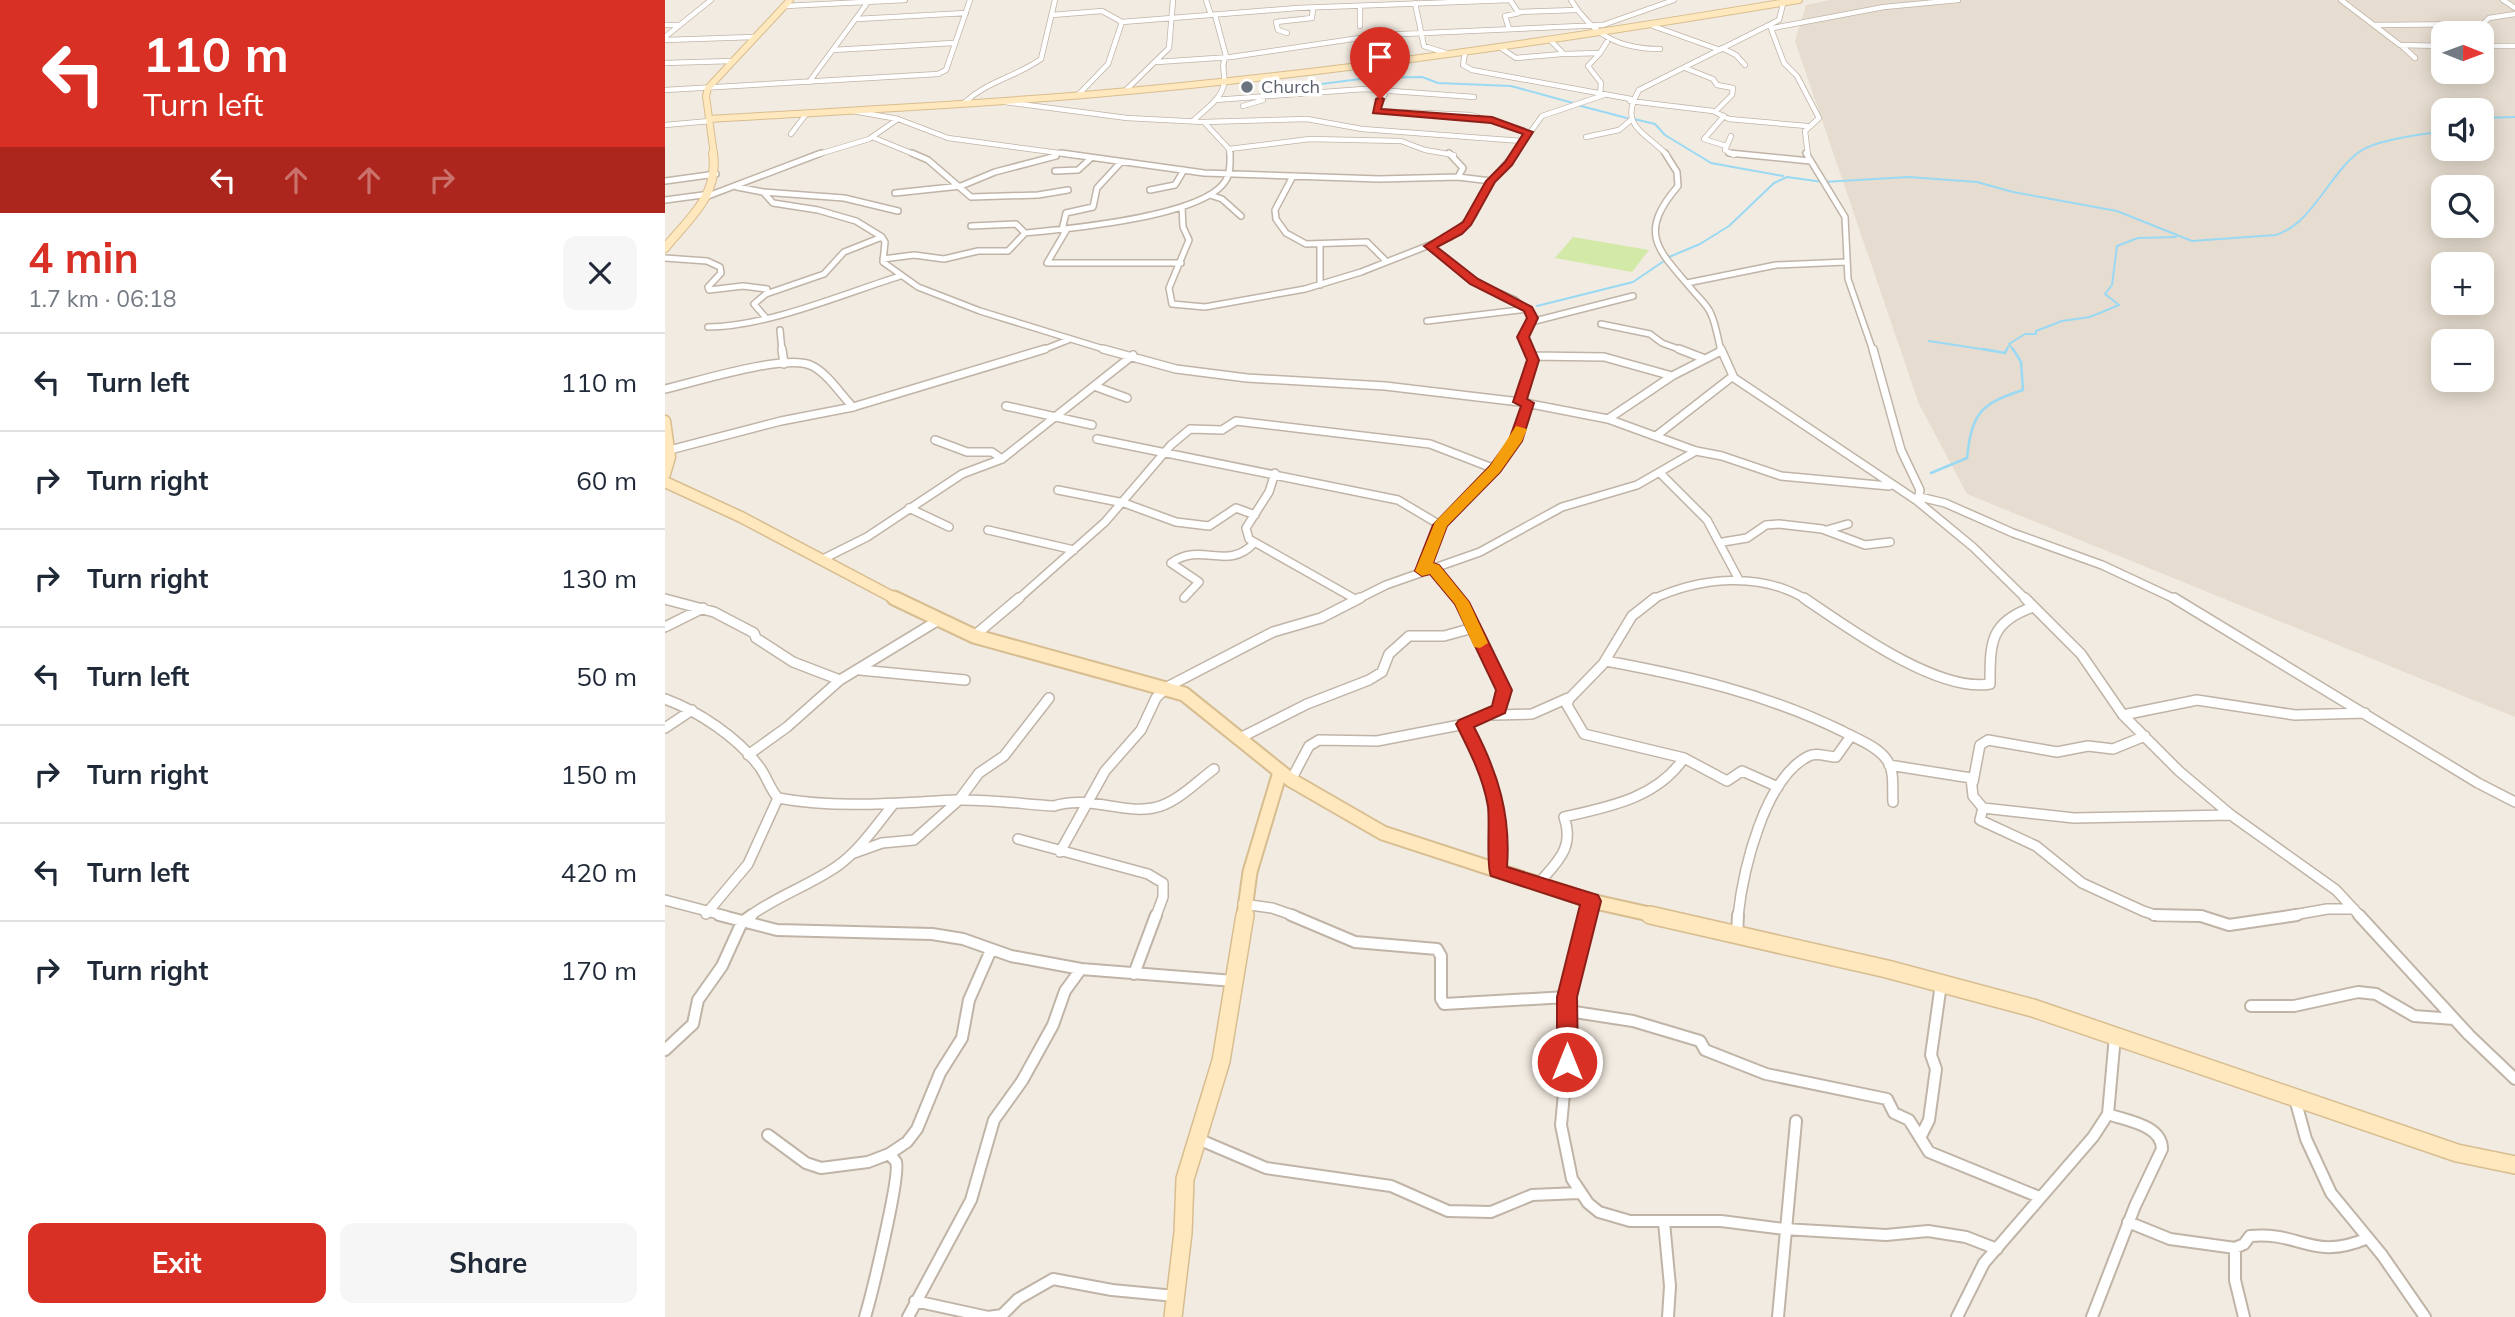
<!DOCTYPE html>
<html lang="en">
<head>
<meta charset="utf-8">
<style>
  body { margin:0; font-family:Mulish,sans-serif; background:#f6f6f7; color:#1f2937; height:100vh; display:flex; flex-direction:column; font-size:26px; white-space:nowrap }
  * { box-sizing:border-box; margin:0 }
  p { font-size:23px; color:#747a83 }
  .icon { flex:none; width:38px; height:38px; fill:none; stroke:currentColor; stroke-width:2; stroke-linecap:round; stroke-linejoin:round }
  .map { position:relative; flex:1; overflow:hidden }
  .panel { display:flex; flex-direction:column; background:#fff; width:665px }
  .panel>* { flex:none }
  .top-card { background:#d93025; color:#fff; overflow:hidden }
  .needle { width:46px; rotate:91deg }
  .fabs { position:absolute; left:1766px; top:21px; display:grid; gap:14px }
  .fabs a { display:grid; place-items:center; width:63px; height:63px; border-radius:14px; background:#fff; box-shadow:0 4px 18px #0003; font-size:35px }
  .pin { position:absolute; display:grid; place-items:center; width:60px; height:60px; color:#fff; margin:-72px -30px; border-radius:50% 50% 50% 0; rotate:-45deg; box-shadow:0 0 7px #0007 }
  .pin .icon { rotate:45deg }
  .me { position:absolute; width:77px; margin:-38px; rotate:0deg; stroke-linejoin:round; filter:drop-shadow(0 0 5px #0008) }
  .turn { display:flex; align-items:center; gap:24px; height:147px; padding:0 28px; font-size:32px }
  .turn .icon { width:91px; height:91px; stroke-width:2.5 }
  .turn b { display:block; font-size:49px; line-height:60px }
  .lanes { display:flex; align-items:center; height:66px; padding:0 28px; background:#0003; justify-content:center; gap:35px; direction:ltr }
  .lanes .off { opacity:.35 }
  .round { display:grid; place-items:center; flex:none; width:74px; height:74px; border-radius:14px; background:#f6f6f7 }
  .head { display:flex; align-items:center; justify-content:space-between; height:119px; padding:0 28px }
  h1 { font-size:42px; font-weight:700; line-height:52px; color:#d93025 }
  .cta { display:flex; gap:14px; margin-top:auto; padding:14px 28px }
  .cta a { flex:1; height:80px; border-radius:14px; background:#d93025; color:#fff; font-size:28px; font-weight:700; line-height:80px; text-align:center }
  .cta a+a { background:#f6f6f7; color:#1f2937 }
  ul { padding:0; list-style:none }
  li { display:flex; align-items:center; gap:21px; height:98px; padding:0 28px; border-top:2px solid #e0e1e3 }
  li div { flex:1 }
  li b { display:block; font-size:26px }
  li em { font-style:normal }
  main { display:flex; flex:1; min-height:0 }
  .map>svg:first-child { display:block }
</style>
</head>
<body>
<main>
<section class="panel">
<div class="top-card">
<div class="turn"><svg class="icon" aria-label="left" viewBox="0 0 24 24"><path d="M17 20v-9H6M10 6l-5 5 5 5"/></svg><div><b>110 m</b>Turn left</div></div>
<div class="lanes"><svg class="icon" aria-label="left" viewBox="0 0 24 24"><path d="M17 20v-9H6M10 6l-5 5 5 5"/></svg><svg class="icon off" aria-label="ahead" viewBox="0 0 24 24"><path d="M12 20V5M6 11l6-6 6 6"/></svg><svg class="icon off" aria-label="ahead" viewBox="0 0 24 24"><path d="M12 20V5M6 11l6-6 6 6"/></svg><svg class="icon off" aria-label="right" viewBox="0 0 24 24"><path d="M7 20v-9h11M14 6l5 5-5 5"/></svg></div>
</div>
<div class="head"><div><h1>4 min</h1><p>1.7 km · 06:18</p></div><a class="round"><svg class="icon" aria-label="close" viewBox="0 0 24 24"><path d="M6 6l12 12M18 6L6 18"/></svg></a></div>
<ul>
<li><svg class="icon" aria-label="left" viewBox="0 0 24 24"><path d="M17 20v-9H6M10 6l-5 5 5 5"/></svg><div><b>Turn left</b></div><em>110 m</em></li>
<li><svg class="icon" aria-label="right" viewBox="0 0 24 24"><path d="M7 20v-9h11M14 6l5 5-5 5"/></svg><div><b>Turn right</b></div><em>60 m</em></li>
<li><svg class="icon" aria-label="right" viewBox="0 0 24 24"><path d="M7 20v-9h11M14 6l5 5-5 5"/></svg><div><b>Turn right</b></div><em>130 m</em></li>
<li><svg class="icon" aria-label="left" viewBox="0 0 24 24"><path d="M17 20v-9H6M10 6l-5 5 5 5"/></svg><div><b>Turn left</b></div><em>50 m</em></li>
<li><svg class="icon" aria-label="right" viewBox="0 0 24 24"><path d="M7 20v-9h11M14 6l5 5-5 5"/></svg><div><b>Turn right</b></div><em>150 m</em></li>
<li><svg class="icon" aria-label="left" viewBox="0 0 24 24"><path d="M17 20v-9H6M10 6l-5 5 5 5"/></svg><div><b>Turn left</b></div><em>420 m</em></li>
<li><svg class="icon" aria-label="right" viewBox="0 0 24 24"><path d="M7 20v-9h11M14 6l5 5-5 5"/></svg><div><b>Turn right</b></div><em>170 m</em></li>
</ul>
<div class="cta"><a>Exit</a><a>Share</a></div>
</section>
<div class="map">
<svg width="1850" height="1317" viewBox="0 0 1850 1317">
  <rect width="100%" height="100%" fill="#f2ebe1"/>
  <path fill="#e6dccf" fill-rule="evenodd" d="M 1165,0 L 1850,0 L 1850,717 L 1302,494 L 1254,404 L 1130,41 L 1141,5 ZM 1778,33 L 1816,33 L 1816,72 L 1778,72 ZM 1778,110 L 1816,110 L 1816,149 L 1778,149 ZM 1778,187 L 1816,187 L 1816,226 L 1778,226 ZM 1778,264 L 1816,264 L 1816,303 L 1778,303 ZM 1778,341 L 1816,341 L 1816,380 L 1778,380 Z"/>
  <path fill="#d3e9a7" d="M 908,237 L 984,250 L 967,272 L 890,258 Z"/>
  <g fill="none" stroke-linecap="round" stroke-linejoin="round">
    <path stroke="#99d9f3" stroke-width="2" d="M 625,88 L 703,78 L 757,77 L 773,83 L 846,86 L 908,103
      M 912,105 L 962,118
      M 1816,118 L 1850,117
      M 969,119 L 990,124 L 1000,135 L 1046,163 L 1118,176
      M 1004,257 L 1035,244 L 1064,226 L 1109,183 L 1122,177 L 1158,182 L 1244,177 L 1312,182 L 1348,192 L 1452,211 L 1527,241 L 1611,235 C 1648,223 1664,174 1694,152 C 1712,139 1756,135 1778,131
      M 872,306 L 968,282 L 999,261
      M 1264,341 L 1329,351
      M 1341,351 L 1343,347
      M 1349,351 L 1344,344 L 1360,334 L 1371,334 L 1371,331 L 1397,321 L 1425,317 L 1454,305 L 1440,294 L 1447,285 L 1452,246 L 1473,238 L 1511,237"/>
    <path stroke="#99d9f3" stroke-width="2.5" d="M 1318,349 L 1340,353 L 1342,349
      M 1266,473 L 1302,458 C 1307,413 1315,404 1358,390 L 1356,362 L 1348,349"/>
    <g stroke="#c0b4a7" stroke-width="6">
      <path id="street-far4" d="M 541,0 L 546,15
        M 845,0 L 853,12 L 911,10
        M 906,0 C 928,35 954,49 995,49
        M 1676,0 L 1735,45 L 1778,46
        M 1838,0 L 1850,8
        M 750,3 L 759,46 L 784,54
        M 120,6 L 240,0
        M 695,6 L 695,26
        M 387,15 L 437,11 L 457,22 L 443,64 L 413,95
        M 192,19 L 301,13
        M 457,22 L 632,8 L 845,0
        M 0,25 L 14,25
        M 1709,25 L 1818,24 L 1824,18 L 1850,14
        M 988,26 L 1055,50
        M 1105,26 L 1119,63 L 1132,76 L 1154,118 L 1140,131 L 1143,155
        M 1108,28 L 1219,7 L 1293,0
        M 844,29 L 840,16 L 854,13
        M 622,33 L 613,30 L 611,22 L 647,18 L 648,8
        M 0,37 L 46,0
        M 0,40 L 89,37
        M 886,41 L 899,54 L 935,53 L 942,42
        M 1737,46 L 1750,58
        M 1816,46 L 1850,46
        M 836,48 L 851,58 L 897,54
        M 1057,48 L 1071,55 L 1080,65
        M 168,50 L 288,43
        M 800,53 L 798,65 L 807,70 L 966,99
        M 935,53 L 923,66 L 936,83 L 935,94
        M 492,62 L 566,57 L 715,35 L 938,25 L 1009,0
        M 0,63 L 67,61
        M 1020,68 L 1048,79 L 1052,85 L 1068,88 L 1067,95 L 1051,111
        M 144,82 L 203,2
        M 0,90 L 273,74 L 281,70 L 305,0
        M 461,90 L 504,48 L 508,0
        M 722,90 L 711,111 L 806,115 L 863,132
        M 550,100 L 699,89 L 809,97
        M 965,101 L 1048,111 L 1064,119 L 1142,126
        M 340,102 L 462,118 L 539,122 L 564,149 L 565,155
        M 299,103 C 324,80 349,78 376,59 L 390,0
        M 578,106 L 598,100
        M 188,111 L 233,119 L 283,138 L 409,155
        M 1059,116 L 1039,139 L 1061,146
        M 529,120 C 539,110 556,100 559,84 C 561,74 555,66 561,56 L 550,15
        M 539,122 L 642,119 L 697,129 L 857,141
        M 0,125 L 45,121
        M 126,134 L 142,113
        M 1066,136 L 1060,150 L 1069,155
        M 207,137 L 251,155
        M 921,137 L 954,130 L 966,120
        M 564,149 L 645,139 L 736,141 L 760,150 L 789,155
        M 151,155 L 204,139 L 233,119
        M 849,155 L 877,116 L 939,95
        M 1002,155 C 979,131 953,126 974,90 L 1114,20 L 1119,0"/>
    </g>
    <g stroke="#c0b4a7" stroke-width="8">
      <path id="street-far3" d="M 247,153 L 263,160 L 306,197 L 373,195 L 403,190
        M 396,153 L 539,173 L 714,179 L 793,177 L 826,181
        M 784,153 L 798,168 L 793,177
        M 1000,153 L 1012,172 L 1013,186 C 971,235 994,250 1029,292 C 1035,299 1043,306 1046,314 C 1051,325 1053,339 1056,351
        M 1064,153 L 1145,161
        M 1141,153 L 1180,217 L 1183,279 L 1208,351
        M 390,171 L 413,170 L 425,159
        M 628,176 L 610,210 L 611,219 L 621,233 L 641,244 L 702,242 L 720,260
        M 0,181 L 51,174
        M 72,187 L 98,192 L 108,203 L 153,210 L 191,221 L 217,237 L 220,242 L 218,262 L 253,287 L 315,311 L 445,351
        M 485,190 L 510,185 L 519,170
        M 98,192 L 179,198 L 233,211
        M 230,193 L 296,186 L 330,172 L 391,156
        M 545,195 L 557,199 L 576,216
        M 43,196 L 156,153
        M 0,200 L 45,194
        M 517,207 L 518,227 L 524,240 L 504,288 L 507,304 L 540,307 L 640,289 L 696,272 L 785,237 L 808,216 L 826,181 L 851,153
        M 306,226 L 351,224 L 360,233 C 402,229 540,217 561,180 C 566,173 565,162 565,153
        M 402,229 L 382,263 L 516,263
        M 397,230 L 401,213 L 428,207 L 432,188 L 456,162
        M 655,245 L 655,285
        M 765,246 L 809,282 L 850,300 L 866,314 L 866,322 L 858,337 L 864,351
        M 0,258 L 42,261 L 55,267 L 56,273 L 43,287 L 44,290 L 78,286 L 102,289 L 102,293 L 89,304 L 101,318
        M 218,259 L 249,255 L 279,259 L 313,251 L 343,251 L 360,233
        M 1022,283 L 1111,265 L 1181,262
        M 101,294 L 159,274 L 179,252 L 217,237
        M 762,321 L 863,309
        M 866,322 L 968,296
        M 936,324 L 985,334 L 997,343 L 1019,351
        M 43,327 C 101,327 178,294 235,276
        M 115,330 L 117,351
        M 375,351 L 403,340"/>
    </g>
    <g stroke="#c0b4a7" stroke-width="10">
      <path id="street-far2" d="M 117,349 L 119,364
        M 438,349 L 511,369 L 582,378 L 720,386 L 855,402 L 943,419 L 1031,451 L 1057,456 L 1116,476 L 1224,486
        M 1014,349 L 1040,359
        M 1056,349 L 1069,378 L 1251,500 L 1308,547 L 1362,600
        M 1208,349 L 1236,450 L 1255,490 L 1253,499
        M 867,356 L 939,357 L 1007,376
        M 429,386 L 462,398
        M 0,389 C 31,382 118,354 145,365 C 161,371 176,395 188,407
        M 855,402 L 868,360 L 863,349
        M 341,406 L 427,425
        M 943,419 L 1007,376 L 1056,351
        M 991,436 L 1068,376
        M 432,439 L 733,500 L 775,525
        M 270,440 L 302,452 L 327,452 L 337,459
        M 1,451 L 116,421 L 188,407 L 380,349
        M 610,473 L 604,492 L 581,528 L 584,539 L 690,599
        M 995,473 L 1042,520 L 1073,578
        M 393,490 L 459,503 L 511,522 L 544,526 L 571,508 L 590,515
        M 1255,497 L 1280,503 L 1348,533 L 1437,565 L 1512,600
        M 244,508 L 284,527
        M 323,530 L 409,550
        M 1162,530 L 1183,524
        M 1058,542 L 1082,538 L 1101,525 L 1114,524 L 1157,529 L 1200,545 L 1225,542
        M 156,560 L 202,537 L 297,474 L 337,459 L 468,355
        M 769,568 L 795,600
        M 757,571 L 775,525 L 830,469 L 851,441 L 863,403
        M 519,598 L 534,582 L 506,563 C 537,541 562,572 589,543
        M 0,599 L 4,600
        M 352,600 L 440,522 L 506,445 L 525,429 L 557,430 L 571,421 L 765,444 L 830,469
        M 691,600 L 721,585 L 815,552 L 897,507 L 972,485 L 1031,451
        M 986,600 C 1035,577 1095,571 1142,600"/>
    </g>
    <g stroke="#c0b4a7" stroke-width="12">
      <path id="street-far1" d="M 990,598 L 967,616 L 938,664 L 904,699 L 902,705 L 919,734 L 1019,758 L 1062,781 L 1077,771 L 1113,787
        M 1139,598 C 1182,627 1272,693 1325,684 C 1325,642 1325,622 1368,607
        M 1360,598 L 1416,654 L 1458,715 L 1514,771 L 1566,815 L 1671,890 L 1695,916
        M 1509,598 L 1813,783 L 1850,802
        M 0,599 L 49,612 L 89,633 L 91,638 L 128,662 L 175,680
        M 0,627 L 38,608
        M 309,636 L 354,598
        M 941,661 C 1023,676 1102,694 1177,731 C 1192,739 1212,746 1222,760 C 1230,772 1227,788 1228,802
        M 195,670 L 300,680
        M 0,699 C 33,711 72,737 93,765 C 102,776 104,788 113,798 L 83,864 L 41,914
        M 828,715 L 867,714 L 903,698
        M 1458,715 L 1532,700 L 1630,715 L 1700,713
        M 800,724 C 823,772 835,818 832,871
        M 0,728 L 27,710
        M 575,738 L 642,704 L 704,680 L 717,672 L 724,654 L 744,636 L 779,636 L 808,628
        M 83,755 L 122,727 L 175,680 L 272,621
        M 1224,765 L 1306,778 L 1308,796 L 1318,808 L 1409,818 L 1566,815
        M 626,780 L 644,746 L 654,740 L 712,741 L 800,724 L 834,709 L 840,697 L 835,680 L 793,598
        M 1308,782 L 1315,745 L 1323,740 L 1392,752 L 1423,746 L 1448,749 L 1480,736
        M 113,798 C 173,809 231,803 291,800 C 323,799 357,804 389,806 C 423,795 457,814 488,808 C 511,804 531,782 549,769
        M 1318,808 L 1315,820 L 1371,846 L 1417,883 L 1478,911 L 1493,916 L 1537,916
        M 353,839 L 483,874 L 498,883 L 498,897 L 491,916
        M 395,852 L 440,771 L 476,730 L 491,698 L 502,687 L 608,632 L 656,618 L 695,598
        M 189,853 L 217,843 L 249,840 L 294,800 L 314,773 L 339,756 L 384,698
        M 873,884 C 892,862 910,848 899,817 C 944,807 992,798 1019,758
        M 0,900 L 61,916
        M 578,904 L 607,908 L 630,916
        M 85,916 C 112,896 143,886 171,867 C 193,852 210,827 227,806
        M 922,916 L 926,901
        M 1073,916 C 1078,871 1099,778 1144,756 C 1152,752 1163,757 1171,757 L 1186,736
        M 1623,916 L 1662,909 L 1689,909"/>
    </g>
    <g stroke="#c0b4a7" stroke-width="14">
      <path id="street" d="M 54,915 L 112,930 L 267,934 L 298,939 L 346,956 L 416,969 L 569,981
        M 626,915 L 690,942 L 772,949 L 776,956 L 776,999 L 779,1004 L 902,997
        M 923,915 L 902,997 L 902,1062 L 896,1125 L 907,1179 L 923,1203 L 934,1212 L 965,1221 L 1056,1221 L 1119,1229 L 1221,1235 L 1263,1231 L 1301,1237 L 1332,1249
        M 1489,915 L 1536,916 L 1564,925 L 1632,915
        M 1694,915 L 1804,1035 L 1850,1079
        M 1072,935 L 1073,915
        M 469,974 L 491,915
        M 1586,1006 L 1629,1006 L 1693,992 L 1711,994 L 1749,1016 L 1789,1019
        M 903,1011 L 968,1021 L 1035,1041 L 1040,1050 L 1101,1074 L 1222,1099 L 1229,1113 L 1244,1120 L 1264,1152 L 1374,1197
        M 0,1050 L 28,1024 L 33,1000 L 57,966 L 77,922 L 87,915
        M 1630,1099 L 1641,1139 L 1666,1193 L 1717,1255 L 1760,1317
        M 103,1135 L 141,1163 L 156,1168 L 203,1162 L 224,1154 L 242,1142 L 252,1129 L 275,1073 L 297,1038 L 304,1000 L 326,950
        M 1255,1138 L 1264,1120 L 1271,1069 L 1266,1055 L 1276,984
        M 533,1139 L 601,1168 L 726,1186 L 783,1211 L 826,1212 L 867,1195 L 914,1193
        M 999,1222 L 1005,1286 L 1003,1317
        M 1463,1222 L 1505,1239 L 1570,1248 L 1579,1244 L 1585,1236 C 1636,1231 1647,1262 1703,1238
        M 1570,1248 L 1570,1280 L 1579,1317
        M 250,1301 L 323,1317 L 337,1315 L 353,1299 L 388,1279 L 447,1290 L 510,1296
        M 200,1317 C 206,1297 236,1175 231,1162 C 230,1160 226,1156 224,1154
        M 243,1317 L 306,1200 L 329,1120 L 357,1081 L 388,1025 L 400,991 L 416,969
        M 1113,1317 L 1131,1121
        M 1292,1317 L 1319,1263 L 1428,1137 L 1443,1114 L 1450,1036
        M 1427,1317 L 1470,1206 L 1497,1149 C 1497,1125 1462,1121 1443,1114"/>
    </g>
    <g stroke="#d8bd90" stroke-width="8">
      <path id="secondary-far4" d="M 45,119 C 173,111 302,105 430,94 C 666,74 900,39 1134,0
        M 49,155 L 41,96 L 43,88 L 125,0"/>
    </g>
    <g stroke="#d8bd90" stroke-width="10">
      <path id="secondary-far3" d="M 0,248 C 25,217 54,196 48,153"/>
    </g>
    <g stroke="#d8bd90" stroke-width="13">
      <path id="secondary-far2" d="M 0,421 L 5,457 L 0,474
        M 0,482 L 76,517 L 233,600"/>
    </g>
    <g stroke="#d8bd90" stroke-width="17">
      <path id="secondary-far1" d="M 229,598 L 309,636 L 519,694 L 626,780 L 718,833 L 926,901 L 993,916
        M 579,916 L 585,872 L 615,772"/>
    </g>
    <g stroke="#d8bd90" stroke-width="20">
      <path id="secondary" d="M 985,915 L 1222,969 L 1368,1008 L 1792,1153 L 1850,1165
        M 508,1317 L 518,1233 L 520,1179 L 556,1061 L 580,915"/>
    </g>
    <use href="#street-far4" stroke="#fff" stroke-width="4.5"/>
    <use href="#street-far3" stroke="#fff" stroke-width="5"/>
    <use href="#street-far2" stroke="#fff" stroke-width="7"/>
    <use href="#street-far1" stroke="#fff" stroke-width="9"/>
    <use href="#street" stroke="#fff" stroke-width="10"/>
    <use href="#secondary-far4" stroke="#ffe8be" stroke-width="6"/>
    <use href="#secondary-far3" stroke="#ffe8be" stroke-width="8"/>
    <use href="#secondary-far2" stroke="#ffe8be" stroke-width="10"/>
    <use href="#secondary-far1" stroke="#ffe8be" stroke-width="13"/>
    <use href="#secondary" stroke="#ffe8be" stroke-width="17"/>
  </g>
  <path fill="#d93025" stroke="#8d1f18" stroke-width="2" d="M 715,97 L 719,99 L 716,109 L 827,117 L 868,132 L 847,165 L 830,182 L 806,225 L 797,234 L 772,247 L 813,279 L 867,307 L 873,318 L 864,337 L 874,360 L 862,399 L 869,403 L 857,441 L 835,472 L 782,526 L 768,563 L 774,565 L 804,602 L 847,690 L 840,713 L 809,727 C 833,773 846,815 842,867 L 933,895 L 936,901 L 912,997 L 913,1062 L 910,1069 L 902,1072 L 895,1069 L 892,1062 L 892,997 L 915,905 L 826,876 C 821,867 825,822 823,806 C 818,777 804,750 791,724 L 794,720 L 827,706 L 831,690 L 790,604 L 765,574 L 757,576 L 750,571 L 768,525 L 825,466 L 844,440 L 856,406 L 848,402 L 862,360 L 852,337 L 862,318 L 859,311 L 805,284 L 759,246 L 798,222 L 821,181 L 840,162 L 858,134 L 826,123 L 708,113 L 711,99 Z"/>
  <path fill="#f59e0b" d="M 851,426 L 862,429 L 857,441 L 835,472 L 782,526 L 768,563 L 774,565 L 804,602 L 823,643 L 815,648 L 809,647 L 790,604 L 765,574 L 757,576 L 750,571 L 770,522 L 825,466 Z"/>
  <circle fill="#6b7280" stroke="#fff" stroke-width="2.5" cx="582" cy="87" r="7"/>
  <g text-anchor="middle" stroke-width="7" stroke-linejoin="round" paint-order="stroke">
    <g font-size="18" fill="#5b616d" stroke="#fff" text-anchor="start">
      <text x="596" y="93">Church</text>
    </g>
  </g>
</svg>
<div class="fabs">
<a><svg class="needle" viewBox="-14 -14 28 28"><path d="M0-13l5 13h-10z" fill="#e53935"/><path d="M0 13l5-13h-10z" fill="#747a83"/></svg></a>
<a><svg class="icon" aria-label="sound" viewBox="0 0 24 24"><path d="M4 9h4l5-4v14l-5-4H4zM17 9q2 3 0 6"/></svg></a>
<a><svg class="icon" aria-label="search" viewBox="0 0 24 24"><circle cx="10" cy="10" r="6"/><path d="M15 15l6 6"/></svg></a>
<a>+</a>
<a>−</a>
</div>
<div class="pin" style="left:715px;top:99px;background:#d93025"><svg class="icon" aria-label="arrive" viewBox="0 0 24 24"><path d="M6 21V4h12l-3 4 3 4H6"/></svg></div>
<svg class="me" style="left:902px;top:1062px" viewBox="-20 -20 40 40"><circle r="17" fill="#d93025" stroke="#fff" stroke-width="3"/><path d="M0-11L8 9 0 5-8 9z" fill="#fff"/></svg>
</div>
</main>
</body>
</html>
